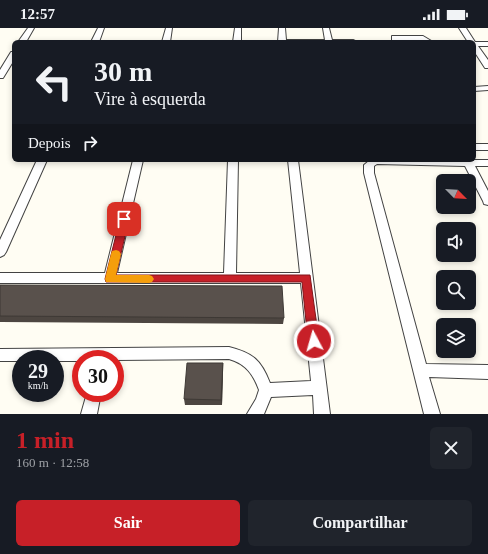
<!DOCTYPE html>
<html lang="pt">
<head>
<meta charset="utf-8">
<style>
  body { margin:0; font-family:Georgia,serif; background:#20242c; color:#f1f3f6; height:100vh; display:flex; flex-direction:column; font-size:15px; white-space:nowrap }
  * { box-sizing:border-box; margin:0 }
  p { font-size:13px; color:#9ea1a6 }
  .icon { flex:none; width:22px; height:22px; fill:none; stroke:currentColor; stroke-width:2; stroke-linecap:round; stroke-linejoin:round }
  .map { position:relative; height:386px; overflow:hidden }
  .panel { display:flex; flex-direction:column; background:#171b24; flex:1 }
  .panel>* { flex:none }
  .top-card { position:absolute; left:12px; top:12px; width:464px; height:122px; border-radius:6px; box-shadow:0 2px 6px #0003; background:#171b24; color:#f1f3f6; overflow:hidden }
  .needle { width:26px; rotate:114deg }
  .fabs { position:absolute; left:436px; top:146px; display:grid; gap:8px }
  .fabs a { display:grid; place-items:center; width:40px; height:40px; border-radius:6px; background:#171b24; box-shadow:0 2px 6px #0003; font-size:20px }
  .speed { position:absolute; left:12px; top:322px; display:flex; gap:8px; font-size:20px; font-weight:700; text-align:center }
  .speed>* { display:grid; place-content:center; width:52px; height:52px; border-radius:50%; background:#171b24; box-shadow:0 2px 6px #0003; line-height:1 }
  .speed small { font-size:10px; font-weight:400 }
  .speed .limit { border:6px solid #d22; background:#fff; color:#111 }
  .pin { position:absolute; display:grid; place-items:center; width:34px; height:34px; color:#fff; margin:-17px; border-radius:8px; box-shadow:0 2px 6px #0006 }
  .me { position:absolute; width:44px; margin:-22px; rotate:354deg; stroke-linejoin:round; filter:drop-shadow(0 0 3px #0008) }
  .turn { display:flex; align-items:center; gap:14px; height:84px; padding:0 16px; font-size:18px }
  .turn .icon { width:52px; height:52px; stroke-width:2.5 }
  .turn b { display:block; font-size:28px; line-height:34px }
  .then { display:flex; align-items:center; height:38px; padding:0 16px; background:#0003; gap:8px; font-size:15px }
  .round { display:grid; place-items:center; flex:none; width:42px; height:42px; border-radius:6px; background:#20242c }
  .overview { display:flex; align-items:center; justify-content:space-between; height:68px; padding:0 16px }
  h1 { font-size:24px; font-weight:700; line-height:30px; color:#c72028 }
  .button { display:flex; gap:8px; margin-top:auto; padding:8px 16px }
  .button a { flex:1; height:46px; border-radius:6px; background:#c72028; color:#fff; font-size:16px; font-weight:700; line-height:46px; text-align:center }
  .button a+a { background:#20242c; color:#f1f3f6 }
  .status { display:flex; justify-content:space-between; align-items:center; height:28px; padding:0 20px; background:#171b24; direction:ltr }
  .status svg { height:11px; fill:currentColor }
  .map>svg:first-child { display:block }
</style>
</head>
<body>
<div class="status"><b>12:57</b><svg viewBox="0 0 49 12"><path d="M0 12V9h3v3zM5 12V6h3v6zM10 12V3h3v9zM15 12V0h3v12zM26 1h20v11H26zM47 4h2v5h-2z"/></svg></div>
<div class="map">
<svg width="488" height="386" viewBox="0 0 488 386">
  <rect width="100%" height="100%" fill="#fffdf3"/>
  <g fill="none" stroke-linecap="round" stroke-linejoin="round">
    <g stroke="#434343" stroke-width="2">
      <path id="minor" d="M 28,0 L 34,0 L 26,14 L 18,14 Z
        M 98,0 L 104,0 L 99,14 L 91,14 Z
        M 166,0 L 172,0 L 170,14 L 162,14 Z
        M 235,0 L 241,0 L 241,14 L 233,14 Z
        M 279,0 L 285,0 L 286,12 L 325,12 L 323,0 L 329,0 L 332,12 L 353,12 L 357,14 L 278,14 Z
        M 459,0 L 466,0 L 475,14 L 488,14 L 488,18 L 478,18 L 488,32 L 488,40 L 485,40 L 474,23 L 474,14 L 468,14 Z
        M 392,8 L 423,8 L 433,14 L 424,14 L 421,12 L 392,12 Z
        M 11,24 L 14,24 L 14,32 L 3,50 L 0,50 L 0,42 Z
        M 488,58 L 488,62 L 474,63 L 474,59 Z
        M 474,116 L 488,116 L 488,122 L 474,122 Z
        M 37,132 L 47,132 L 6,224 L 4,227 L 0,229 L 0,212 Z
        M 133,132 L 143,132 L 117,245 L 224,245 L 228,132 L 238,132 L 236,245 L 300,245 L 288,132 L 298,132 L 330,386 L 314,386 L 313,367 L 271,369 L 264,386 L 247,386 L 256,371 L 259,362 C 253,346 246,336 229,331 L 115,332 L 115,331 L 81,331 L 81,333 L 55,333 L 55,331 L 21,331 L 21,333 L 0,333 L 0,321 L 229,319 C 253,325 261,332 270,355 L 311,353 L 301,255 L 0,255 L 0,245 L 105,245 Z
        M 370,132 L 488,132 L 488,138 L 475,138 L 488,163 L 488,177 L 484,176 L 483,173 L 465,138 L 377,136 L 374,138 L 374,145 L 426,336 L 488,337 L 488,351 L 429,349 L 440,386 L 424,386 L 364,145 L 364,137 Z
        M 87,365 L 101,365 L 97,386 L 81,386 Z"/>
    </g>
    <use href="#minor" fill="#fff" fill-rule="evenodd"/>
  </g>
  <path fill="#4d4641" d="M 0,257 L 284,290 L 283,296 L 0,294 Z
    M 223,335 L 223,341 L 222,377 L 185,377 L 184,371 Z"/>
  <path fill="#3e3935" d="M 223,335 L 223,341 L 222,377 L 221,372 Z"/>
  <path fill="#59514c" stroke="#3e3935" d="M 0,257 L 282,258 L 284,290 L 0,288 Z
    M 187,335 L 223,335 L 221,372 L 184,371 Z"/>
  <path fill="#c72028" stroke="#81151a" d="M 124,188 L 129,191 L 116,247 L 310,247 L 319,313 L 318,317 L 314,318 L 310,317 L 308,313 L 302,254 L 106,254 L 105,251 L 120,191 Z"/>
  <path fill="#f59e0b" d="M 116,222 L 119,223 L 121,226 L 116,247 L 149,247 L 152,248 L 154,251 L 152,254 L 149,255 L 106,254 L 105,251 L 111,226 L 112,223 Z"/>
</svg>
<div class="fabs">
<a><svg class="needle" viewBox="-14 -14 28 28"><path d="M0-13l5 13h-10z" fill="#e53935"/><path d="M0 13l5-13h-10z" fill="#9ea1a6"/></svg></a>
<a><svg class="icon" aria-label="sound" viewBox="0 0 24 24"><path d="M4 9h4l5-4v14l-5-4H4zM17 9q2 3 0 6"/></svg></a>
<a><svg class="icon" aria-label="search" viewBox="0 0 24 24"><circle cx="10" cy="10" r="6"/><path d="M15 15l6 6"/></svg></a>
<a><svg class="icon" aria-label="layers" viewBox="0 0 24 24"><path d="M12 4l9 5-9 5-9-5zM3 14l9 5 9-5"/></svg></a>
</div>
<div class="speed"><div>29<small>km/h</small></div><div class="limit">30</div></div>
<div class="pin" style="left:124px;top:191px;background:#d93025"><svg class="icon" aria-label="arrive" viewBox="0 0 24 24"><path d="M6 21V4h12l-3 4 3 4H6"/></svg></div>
<svg class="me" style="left:314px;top:313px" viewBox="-20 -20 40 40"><circle r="17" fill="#c72028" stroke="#fff" stroke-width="3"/><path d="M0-11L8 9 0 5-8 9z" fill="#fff"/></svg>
<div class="top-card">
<div class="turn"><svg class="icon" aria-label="left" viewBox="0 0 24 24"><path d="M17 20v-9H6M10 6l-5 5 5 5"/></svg><div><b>30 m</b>Vire à esquerda</div></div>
<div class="then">Depois<svg class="icon" aria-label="right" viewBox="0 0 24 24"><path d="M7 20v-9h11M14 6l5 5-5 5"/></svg></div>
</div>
</div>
<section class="panel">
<div class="overview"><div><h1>1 min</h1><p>160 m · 12:58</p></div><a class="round"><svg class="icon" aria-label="close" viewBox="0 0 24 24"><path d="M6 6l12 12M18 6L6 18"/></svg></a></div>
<div class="button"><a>Sair</a><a>Compartilhar</a></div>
</section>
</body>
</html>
